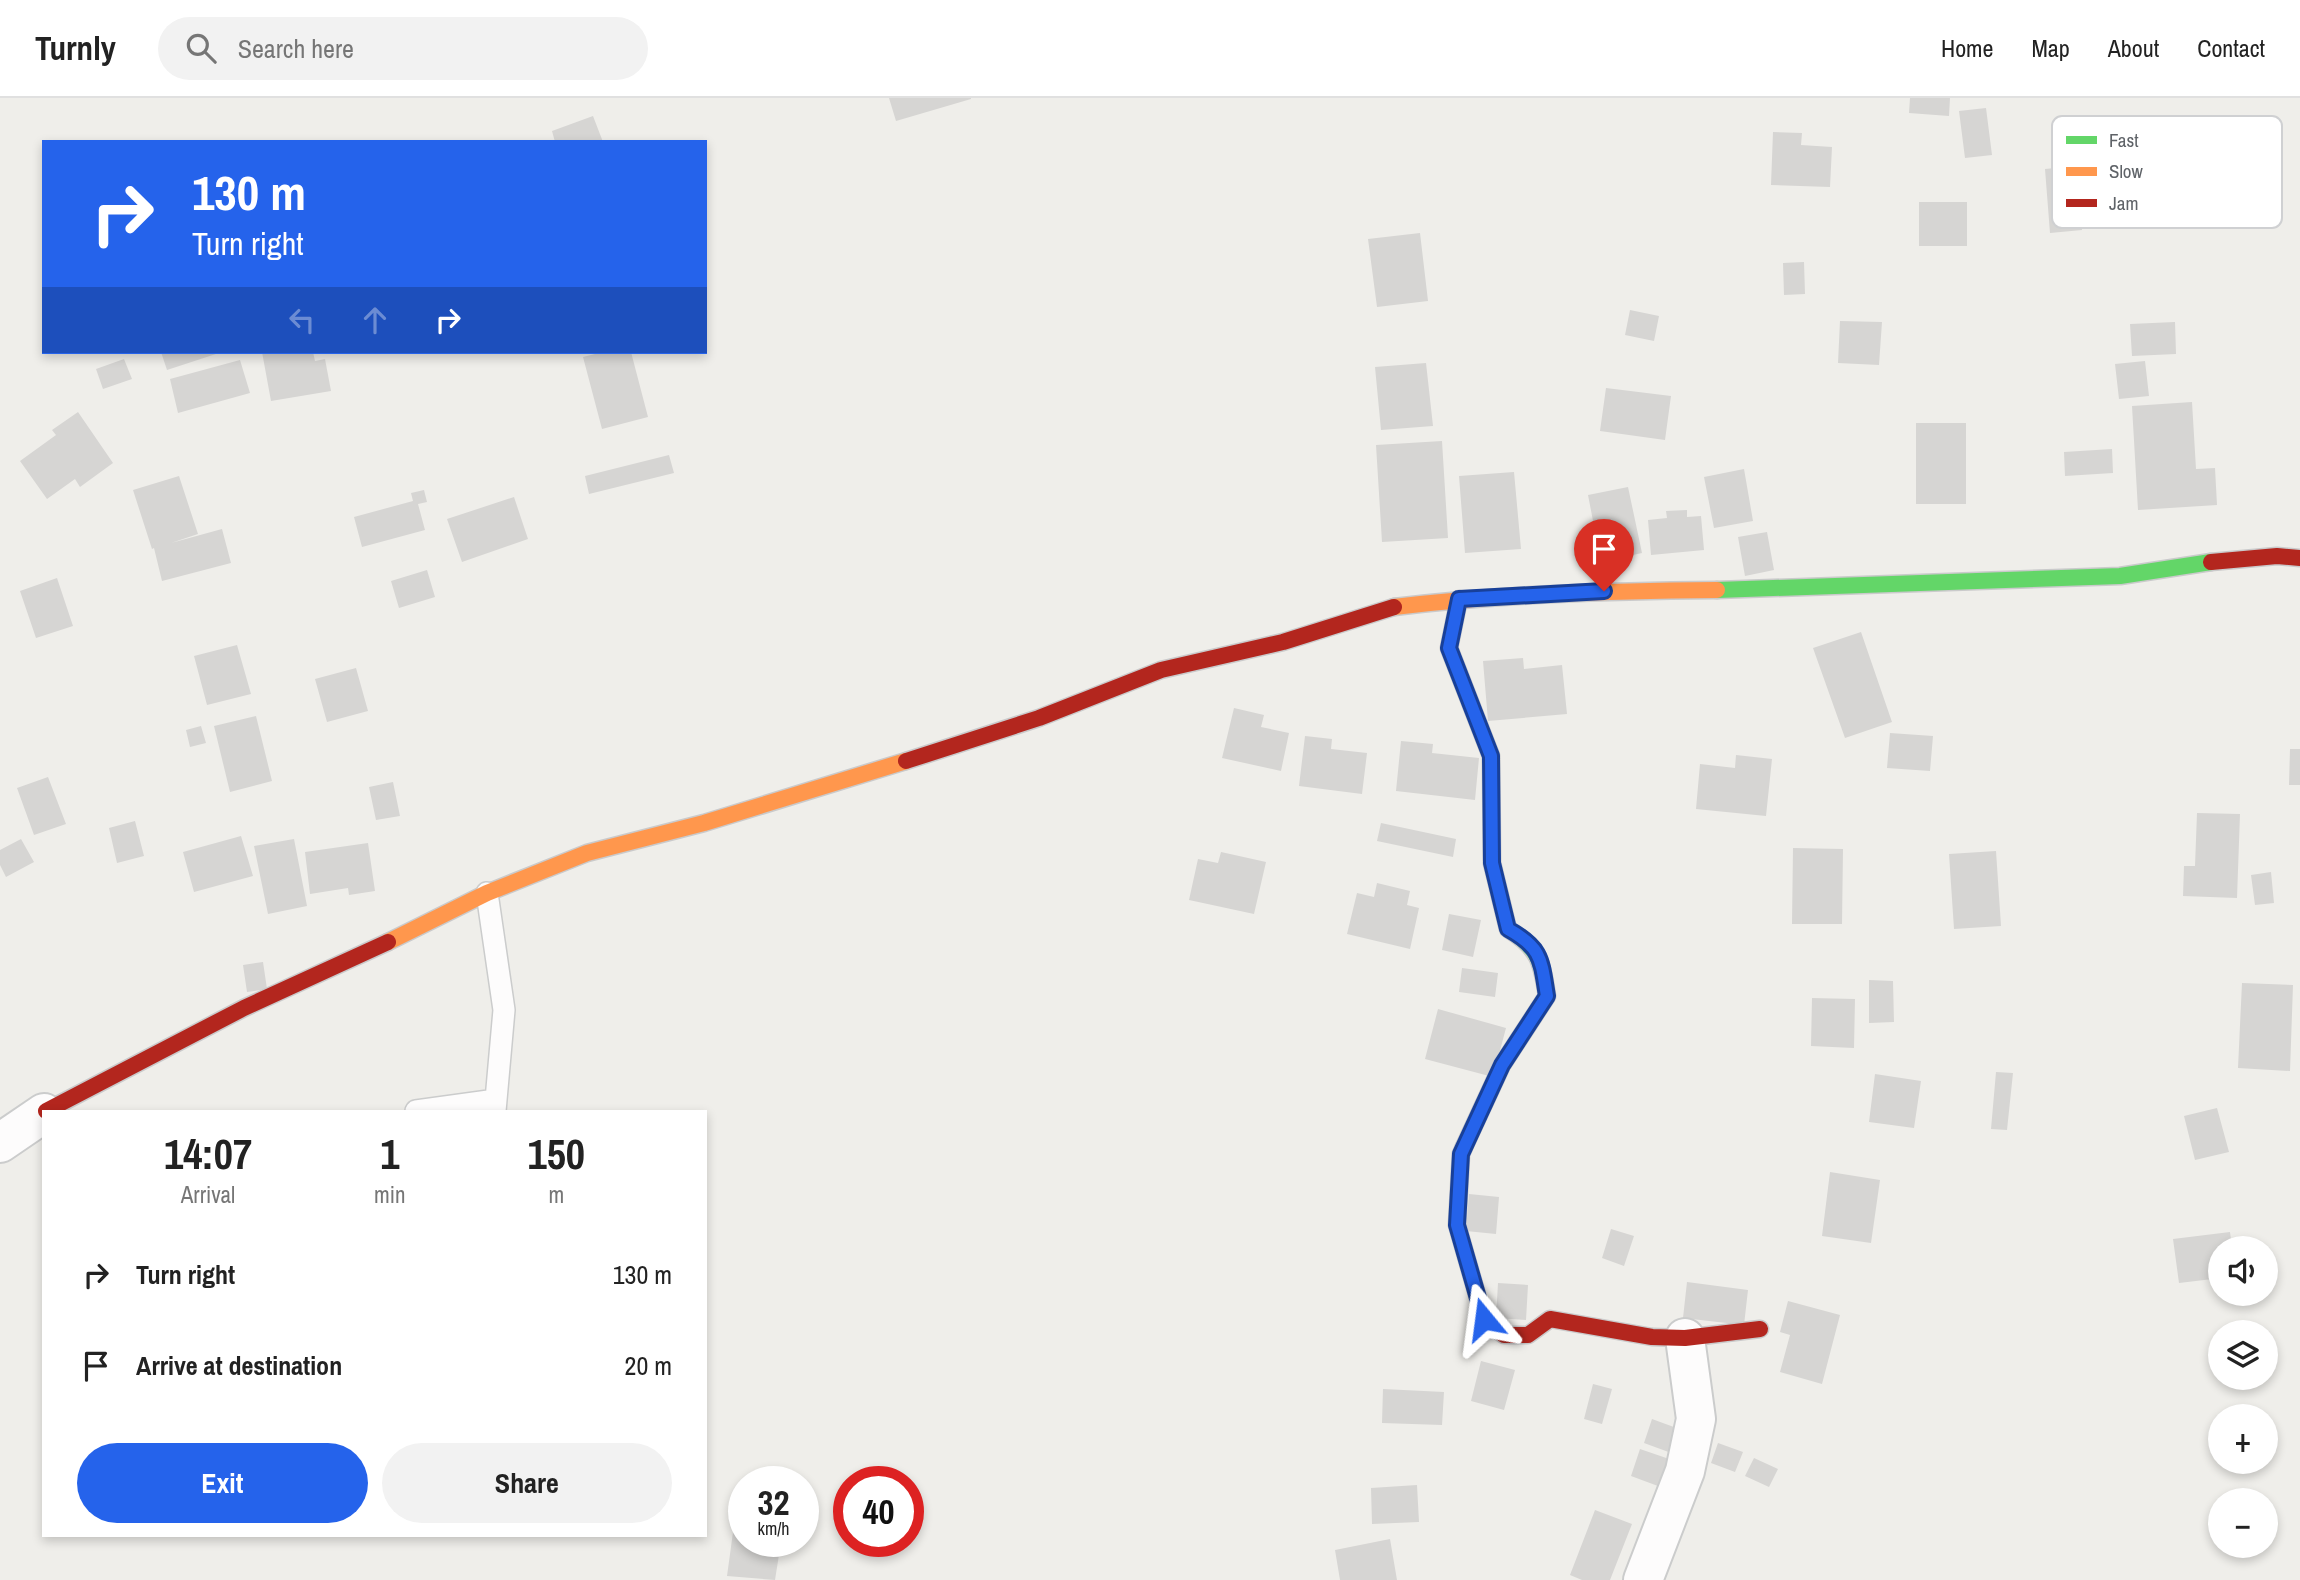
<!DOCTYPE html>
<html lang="en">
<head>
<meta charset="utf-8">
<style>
  body { margin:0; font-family:"Archivo Narrow",sans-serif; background:#f2f2f2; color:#222; height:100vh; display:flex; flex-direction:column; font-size:26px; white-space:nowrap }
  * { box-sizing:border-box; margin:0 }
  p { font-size:23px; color:#767676 }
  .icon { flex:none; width:38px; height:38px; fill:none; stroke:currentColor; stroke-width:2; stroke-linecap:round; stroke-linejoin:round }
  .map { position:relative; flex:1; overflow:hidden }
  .drawer { position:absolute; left:42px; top:1012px; width:665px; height:427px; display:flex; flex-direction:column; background:#fff; border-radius:0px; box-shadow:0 4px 10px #0003 }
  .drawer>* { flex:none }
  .top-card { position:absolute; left:42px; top:42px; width:665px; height:214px; border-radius:0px; box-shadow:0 4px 10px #0003; background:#2563eb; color:#fff; overflow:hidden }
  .fabs { position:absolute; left:2208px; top:1138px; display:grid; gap:14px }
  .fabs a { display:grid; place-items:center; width:70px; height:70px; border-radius:50%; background:#fff; box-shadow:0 4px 10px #0003; font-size:35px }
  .speed { position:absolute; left:728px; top:1368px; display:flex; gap:14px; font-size:35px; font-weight:700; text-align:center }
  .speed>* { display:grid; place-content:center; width:91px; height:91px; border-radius:50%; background:#fff; box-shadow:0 4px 10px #0003; line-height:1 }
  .speed small { font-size:18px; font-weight:400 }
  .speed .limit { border:10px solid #d22; background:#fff; color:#111 }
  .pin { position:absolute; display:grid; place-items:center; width:60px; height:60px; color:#fff; margin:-72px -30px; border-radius:50% 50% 50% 0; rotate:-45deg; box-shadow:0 0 7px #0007 }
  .pin .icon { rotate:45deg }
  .me { position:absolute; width:77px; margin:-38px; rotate:344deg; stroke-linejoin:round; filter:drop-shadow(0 0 5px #0008) }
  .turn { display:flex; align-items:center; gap:24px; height:147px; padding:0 35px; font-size:32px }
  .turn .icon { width:91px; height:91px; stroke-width:2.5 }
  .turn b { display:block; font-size:49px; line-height:60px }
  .lanes { display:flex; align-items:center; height:66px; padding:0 35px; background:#0003; justify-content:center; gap:35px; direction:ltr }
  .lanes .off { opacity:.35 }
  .eta { display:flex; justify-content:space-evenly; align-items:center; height:119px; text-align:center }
  .eta b { font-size:42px; font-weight:700; line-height:49px }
  .action { display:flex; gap:14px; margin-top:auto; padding:14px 35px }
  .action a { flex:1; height:80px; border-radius:42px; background:#2563eb; color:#fff; font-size:28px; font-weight:700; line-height:80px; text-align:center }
  .action a+a { background:#f2f2f2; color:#222 }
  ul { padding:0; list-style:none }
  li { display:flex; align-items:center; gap:21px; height:91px; padding:0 35px }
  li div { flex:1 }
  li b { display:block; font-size:26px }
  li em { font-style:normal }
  header { display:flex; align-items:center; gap:42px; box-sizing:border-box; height:98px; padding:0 35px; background:#fff; border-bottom:2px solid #e0e0e0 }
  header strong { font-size:33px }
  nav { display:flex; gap:38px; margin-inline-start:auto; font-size:24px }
  .search { width:490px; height:63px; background:#f2f2f2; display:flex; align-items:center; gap:18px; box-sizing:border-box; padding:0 24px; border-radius:38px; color:#767676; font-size:26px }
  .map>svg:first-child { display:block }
</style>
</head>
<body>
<header>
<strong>Turnly</strong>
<div class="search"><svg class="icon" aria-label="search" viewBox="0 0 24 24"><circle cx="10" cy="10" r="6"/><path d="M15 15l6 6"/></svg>Search here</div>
<nav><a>Home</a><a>Map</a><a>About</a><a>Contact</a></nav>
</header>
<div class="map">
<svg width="2300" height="1482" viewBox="0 0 2300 1482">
  <rect width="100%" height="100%" fill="#efeeea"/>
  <path fill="#d6d5d3" d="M 889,0 L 971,0 L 971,1 L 896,23 Z
    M 1910,0 L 1950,0 L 1949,18 L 1909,15 Z
    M 1986,10 L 1992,57 L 1965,60 L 1959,13 Z
    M 593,18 L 603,44 L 555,44 L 552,33 Z
    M 1773,34 L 1802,35 L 1801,47 L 1832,49 L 1830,89 L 1771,87 Z
    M 2076,68 L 2082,132 L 2050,135 L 2045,71 Z
    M 1919,104 L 1967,104 L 1967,148 L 1919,148 Z
    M 1420,135 L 1428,203 L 1377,209 L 1368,141 Z
    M 1804,164 L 1805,196 L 1784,197 L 1783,165 Z
    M 1630,212 L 1659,218 L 1654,243 L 1625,237 Z
    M 1840,223 L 1882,224 L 1879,267 L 1838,265 Z
    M 2175,224 L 2176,256 L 2132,258 L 2130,226 Z
    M 161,254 L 222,254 L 167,272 Z
    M 262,254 L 313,254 L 315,263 L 325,261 L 331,293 L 271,303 Z
    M 603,254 L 631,254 L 648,319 L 602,331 L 583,259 Z
    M 124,261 L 132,281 L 103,291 L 96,271 Z
    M 240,262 L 250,295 L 178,315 L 170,281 Z
    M 2145,263 L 2149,298 L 2119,301 L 2115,266 Z
    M 1426,265 L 1433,328 L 1381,332 L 1375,269 Z
    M 1606,290 L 1671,298 L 1665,342 L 1600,333 Z
    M 2192,304 L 2196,371 L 2215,370 L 2217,407 L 2138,412 L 2132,308 Z
    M 78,314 L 113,365 L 80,389 L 75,381 L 47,401 L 20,363 L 56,337 L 52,332 Z
    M 1916,325 L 1966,325 L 1966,406 L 1916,406 Z
    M 1442,343 L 1448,440 L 1382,444 L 1376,347 Z
    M 2112,351 L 2113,375 L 2065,378 L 2064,354 Z
    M 669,357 L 674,375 L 589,396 L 585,378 Z
    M 1744,371 L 1753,423 L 1714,430 L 1704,379 Z
    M 1514,374 L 1521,451 L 1465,455 L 1459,378 Z
    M 179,378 L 198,436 L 171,445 L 222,431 L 231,465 L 162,483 L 154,450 L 152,451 L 133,392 Z
    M 1628,389 L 1642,455 L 1601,464 L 1588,397 Z
    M 424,392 L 427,404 L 418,406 L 425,432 L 362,449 L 354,419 L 413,403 L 411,395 Z
    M 514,399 L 528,441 L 462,464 L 447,421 Z
    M 1687,412 L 1687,419 L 1701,418 L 1704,452 L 1651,457 L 1648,422 L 1667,420 L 1666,413 Z
    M 1767,434 L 1774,472 L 1745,478 L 1738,439 Z
    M 427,472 L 435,499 L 399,510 L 391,483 Z
    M 57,480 L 73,528 L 36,540 L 20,493 Z
    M 1861,534 L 1892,624 L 1845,640 L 1813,550 Z
    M 237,547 L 251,596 L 207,607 L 194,558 Z
    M 1523,560 L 1524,571 L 1562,567 L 1567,616 L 1488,623 L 1483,563 Z
    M 356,570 L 368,613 L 327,624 L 315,581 Z
    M 1234,610 L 1264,617 L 1261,629 L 1289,635 L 1281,673 L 1222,660 Z
    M 256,618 L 272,683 L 230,694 L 214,628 Z
    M 201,628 L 206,645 L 190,649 L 186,632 Z
    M 1890,635 L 1933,638 L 1930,673 L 1887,670 Z
    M 1305,638 L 1332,641 L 1331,651 L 1367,655 L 1362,696 L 1299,688 Z
    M 1401,643 L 1433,646 L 1432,655 L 1479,660 L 1475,702 L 1396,693 Z
    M 2290,651 L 2300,651 L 2300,687 L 2289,687 Z
    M 1736,657 L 1772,661 L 1766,718 L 1696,711 L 1700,666 L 1735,670 Z
    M 48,679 L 66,726 L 34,737 L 17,690 Z
    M 393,684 L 400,718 L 376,722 L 369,689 Z
    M 2197,715 L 2240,716 L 2237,800 L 2183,798 L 2184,768 L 2195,768 Z
    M 135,723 L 144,758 L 117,765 L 109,730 Z
    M 1381,725 L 1456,741 L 1453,759 L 1377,743 Z
    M 241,738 L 253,778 L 194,794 L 183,754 Z
    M 21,741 L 34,764 L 6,779 L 0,767 L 0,752 Z
    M 294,741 L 307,808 L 268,816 L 254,748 Z
    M 368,745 L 375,793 L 349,797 L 348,790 L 310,796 L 305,754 Z
    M 1793,750 L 1843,751 L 1842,826 L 1792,826 Z
    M 1996,753 L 2001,828 L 1954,831 L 1949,756 Z
    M 1221,754 L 1266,764 L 1254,816 L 1189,802 L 1198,761 L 1218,765 Z
    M 2271,774 L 2274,805 L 2255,807 L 2251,777 Z
    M 1377,785 L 1410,793 L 1407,807 L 1419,810 L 1410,851 L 1347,836 L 1357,795 L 1374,799 Z
    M 1449,816 L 1481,822 L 1473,859 L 1442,852 Z
    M 263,864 L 267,891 L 247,894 L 243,867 Z
    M 1462,870 L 1498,875 L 1495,899 L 1459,894 Z
    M 1869,882 L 1893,883 L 1894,924 L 1869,925 Z
    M 2242,885 L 2293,887 L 2290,973 L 2238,970 Z
    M 1812,900 L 1855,901 L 1854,950 L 1811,948 Z
    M 1438,911 L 1506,930 L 1493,979 L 1425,961 Z
    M 1996,974 L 2013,975 L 2007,1032 L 1991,1031 Z
    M 1875,976 L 1921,983 L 1914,1030 L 1869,1024 Z
    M 2217,1010 L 2229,1054 L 2195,1062 L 2184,1018 Z
    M 1830,1074 L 1880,1082 L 1871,1145 L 1822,1138 Z
    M 1469,1096 L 1499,1099 L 1496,1136 L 1466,1133 Z
    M 1611,1131 L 1634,1138 L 1624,1168 L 1602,1160 Z
    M 2230,1134 L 2232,1150 L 2221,1150 L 2221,1180 L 2179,1185 L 2173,1141 Z
    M 1687,1184 L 1748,1192 L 1744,1227 L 1683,1220 Z
    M 1498,1185 L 1528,1187 L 1526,1222 L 1496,1220 Z
    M 1788,1203 L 1840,1217 L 1822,1286 L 1780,1274 L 1790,1237 L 1780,1234 Z
    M 1481,1263 L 1515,1272 L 1504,1312 L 1471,1303 Z
    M 1593,1286 L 1612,1291 L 1602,1326 L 1584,1321 Z
    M 1383,1291 L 1444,1294 L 1442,1327 L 1382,1325 Z
    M 1652,1321 L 1682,1332 L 1674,1356 L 1644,1345 Z
    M 1718,1345 L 1743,1354 L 1735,1374 L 1711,1365 Z
    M 1640,1351 L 1675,1363 L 1666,1391 L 1631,1378 Z
    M 1754,1360 L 1778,1371 L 1769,1389 L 1745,1378 Z
    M 1417,1387 L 1419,1424 L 1372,1426 L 1371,1390 Z
    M 1595,1412 L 1632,1426 L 1610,1482 L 1582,1482 L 1570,1477 Z
    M 734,1427 L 744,1429 L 744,1444 L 781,1444 L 775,1482 L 727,1478 Z
    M 1390,1441 L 1397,1482 L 1340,1482 L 1335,1452 Z"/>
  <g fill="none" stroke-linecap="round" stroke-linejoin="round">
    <g stroke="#cbcccc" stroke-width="24">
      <path id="lane" d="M 487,795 L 504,912 L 495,1013
        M 416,1013 L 496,1002"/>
    </g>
    <g stroke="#cbcccc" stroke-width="42">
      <path id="street" d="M 0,1045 L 44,1015
        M 1643,1482 L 1685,1373 L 1696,1321 L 1685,1240"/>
    </g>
    <g stroke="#cacacb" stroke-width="19">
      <path id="fast" d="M 1717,492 L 2120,478 L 2211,464
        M 1459,501 L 1449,550 L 1491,658 L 1492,765 L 1508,831 C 1539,850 1542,864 1547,898 L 1502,967 L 1464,1049"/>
    </g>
    <g stroke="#cacacb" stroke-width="19">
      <path id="slow" d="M 1394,509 C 1501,496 1609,493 1717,492
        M 388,844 L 487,795 L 587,755 L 704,725 L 906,663"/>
    </g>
    <g stroke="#cacacb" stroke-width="19">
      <path id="jam" d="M 2211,464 L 2277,458 L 2300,460
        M 906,663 L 1039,620 L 1161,572 L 1283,544 L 1394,509
        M 46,1013 L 244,910 L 388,844
        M 1464,1049 L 1461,1056 L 1457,1127 L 1484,1221 L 1504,1237 L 1528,1237 L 1550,1221 L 1652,1239 L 1685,1240 L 1760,1231"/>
    </g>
    <use href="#lane" stroke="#fdfcfc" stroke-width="21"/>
    <use href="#street" stroke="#fdfcfc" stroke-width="38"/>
    <use href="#fast" stroke="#63d668" stroke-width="16"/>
    <use href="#slow" stroke="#ff974d" stroke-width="16"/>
    <use href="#jam" stroke="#b3261e" stroke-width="16"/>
  </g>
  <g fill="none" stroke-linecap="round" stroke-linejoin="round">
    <g stroke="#184099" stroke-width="18">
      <path id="route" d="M 1484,1221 L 1457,1127 L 1461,1056 L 1502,967 L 1547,898 C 1541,861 1542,850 1508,831 L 1492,765 L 1491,658 L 1449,550 L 1459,501 L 1604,493"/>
    </g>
    <use href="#route" stroke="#2563eb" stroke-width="12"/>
  </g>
  <rect x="2052" y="18" width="230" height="112" rx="10" fill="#fff" stroke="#cfd0d2" stroke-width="2"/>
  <rect x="2066" y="38" width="31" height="8" fill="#63d668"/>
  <rect x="2066" y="69" width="31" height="9" fill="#ff974d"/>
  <rect x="2066" y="101" width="31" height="8" fill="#b3261e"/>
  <g font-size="19" fill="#5f6368">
    <text x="2109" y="49">Fast</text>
    <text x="2109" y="80">Slow</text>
    <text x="2109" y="112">Jam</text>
  </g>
</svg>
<div class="fabs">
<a><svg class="icon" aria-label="sound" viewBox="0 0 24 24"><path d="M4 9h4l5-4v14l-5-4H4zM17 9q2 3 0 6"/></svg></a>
<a><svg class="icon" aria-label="layers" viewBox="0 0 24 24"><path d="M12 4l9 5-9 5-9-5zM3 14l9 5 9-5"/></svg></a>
<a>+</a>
<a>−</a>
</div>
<div class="speed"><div>32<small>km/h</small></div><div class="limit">40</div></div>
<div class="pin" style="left:1604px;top:493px;background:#d93025"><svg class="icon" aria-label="arrive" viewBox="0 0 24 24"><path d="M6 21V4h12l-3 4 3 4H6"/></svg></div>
<svg class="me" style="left:1484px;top:1221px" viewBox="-20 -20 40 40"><path d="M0-17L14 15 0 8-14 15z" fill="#2563eb" stroke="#fff" stroke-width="4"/></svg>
<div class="top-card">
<div class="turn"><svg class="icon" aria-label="right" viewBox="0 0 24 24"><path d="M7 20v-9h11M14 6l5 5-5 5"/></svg><div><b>130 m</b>Turn right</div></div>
<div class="lanes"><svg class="icon off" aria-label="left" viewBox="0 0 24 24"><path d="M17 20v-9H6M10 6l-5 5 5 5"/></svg><svg class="icon off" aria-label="ahead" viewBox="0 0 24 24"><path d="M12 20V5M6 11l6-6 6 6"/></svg><svg class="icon" aria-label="right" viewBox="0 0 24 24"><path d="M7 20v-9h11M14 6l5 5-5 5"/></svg></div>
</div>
<section class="drawer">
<div class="eta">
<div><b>14:07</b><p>Arrival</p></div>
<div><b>1</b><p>min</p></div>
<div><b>150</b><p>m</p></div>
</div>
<ul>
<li><svg class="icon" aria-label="right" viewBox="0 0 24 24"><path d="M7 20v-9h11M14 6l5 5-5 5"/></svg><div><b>Turn right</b></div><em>130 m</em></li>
<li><svg class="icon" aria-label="arrive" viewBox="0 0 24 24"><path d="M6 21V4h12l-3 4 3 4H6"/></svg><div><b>Arrive at destination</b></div><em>20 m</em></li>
</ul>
<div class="action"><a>Exit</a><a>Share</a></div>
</section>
</div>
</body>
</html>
